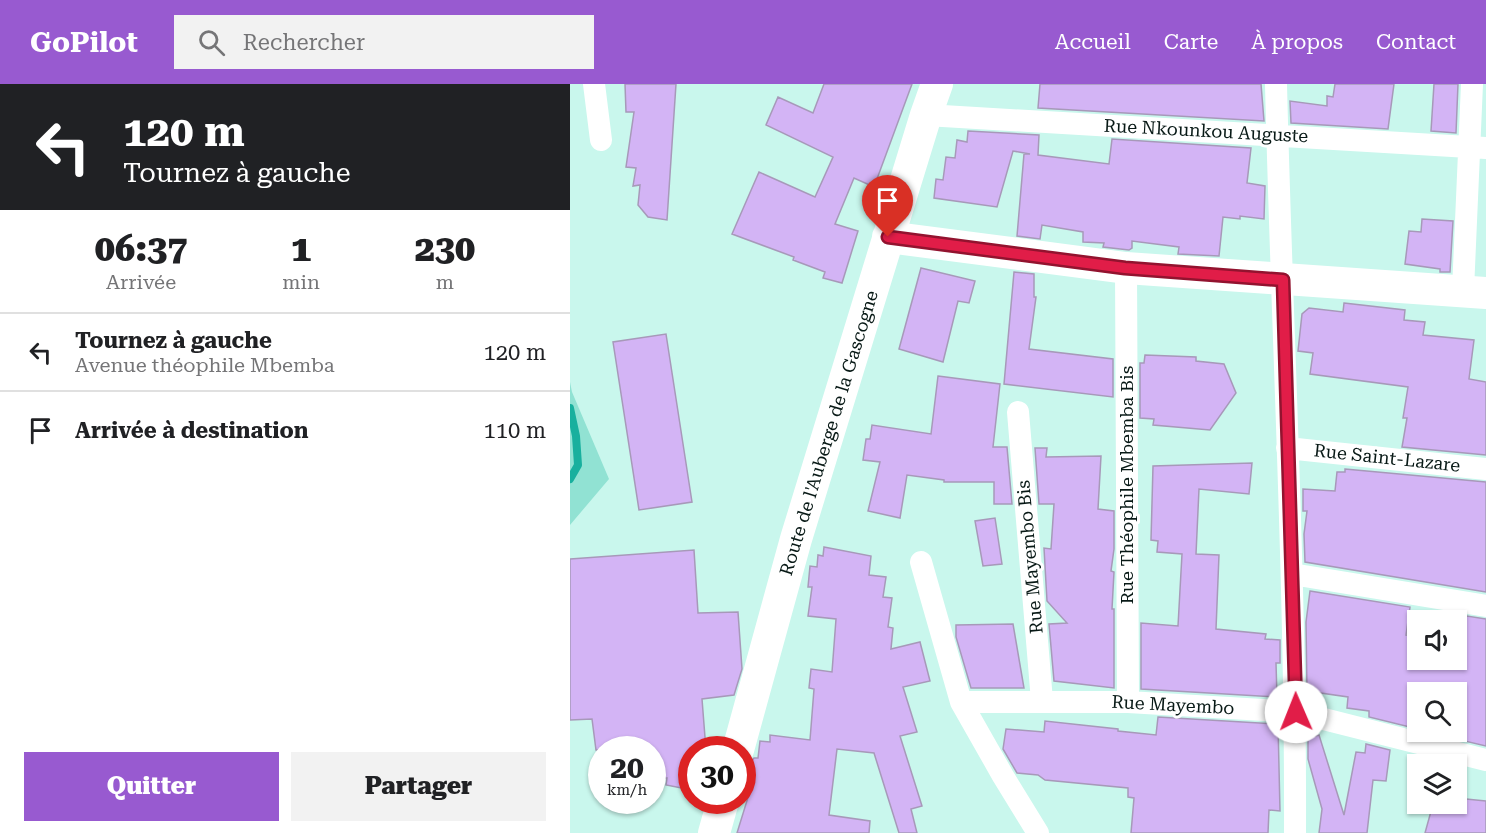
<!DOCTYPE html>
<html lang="fr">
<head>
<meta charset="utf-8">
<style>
  body { margin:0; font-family:"Roboto Serif",serif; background:#f2f2f2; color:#202124; height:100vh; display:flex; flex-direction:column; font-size:22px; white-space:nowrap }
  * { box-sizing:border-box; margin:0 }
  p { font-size:20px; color:#757577 }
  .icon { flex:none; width:33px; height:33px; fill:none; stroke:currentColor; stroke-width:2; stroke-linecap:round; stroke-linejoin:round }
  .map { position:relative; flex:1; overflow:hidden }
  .side { display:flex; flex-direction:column; background:#fff; width:570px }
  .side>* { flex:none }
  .hud { background:#202124; color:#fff; overflow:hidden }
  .controls { position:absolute; left:837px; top:526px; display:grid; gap:12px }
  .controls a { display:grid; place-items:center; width:60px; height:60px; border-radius:0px; background:#fff; box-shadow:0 2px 4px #0004; font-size:30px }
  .speed { position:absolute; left:18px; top:652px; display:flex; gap:12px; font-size:30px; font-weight:700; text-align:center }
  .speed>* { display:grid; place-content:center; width:78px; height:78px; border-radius:50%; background:#fff; box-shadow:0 2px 4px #0004; line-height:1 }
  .speed small { font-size:15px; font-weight:400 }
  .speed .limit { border:9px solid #d22; background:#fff; color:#111 }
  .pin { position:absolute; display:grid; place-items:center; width:51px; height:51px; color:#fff; margin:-62px -26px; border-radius:50% 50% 50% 0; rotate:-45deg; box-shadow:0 0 6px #0007 }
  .pin .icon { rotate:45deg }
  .me { position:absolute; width:66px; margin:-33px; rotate:359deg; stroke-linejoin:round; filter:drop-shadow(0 0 4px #0008) }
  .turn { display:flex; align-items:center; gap:21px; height:126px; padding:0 24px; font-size:27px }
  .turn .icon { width:78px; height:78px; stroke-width:2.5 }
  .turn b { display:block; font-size:42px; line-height:51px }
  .eta { display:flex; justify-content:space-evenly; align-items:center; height:102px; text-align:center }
  .eta b { font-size:36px; font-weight:800; line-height:42px }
  .cta { display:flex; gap:12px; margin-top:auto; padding:12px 24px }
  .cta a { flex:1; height:69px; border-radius:0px; background:#985ad0; color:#fff; font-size:24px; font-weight:800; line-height:69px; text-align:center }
  .cta a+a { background:#f2f2f2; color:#202124 }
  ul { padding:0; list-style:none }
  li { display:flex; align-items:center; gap:18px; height:78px; padding:0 24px; border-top:2px solid #e0e0e0 }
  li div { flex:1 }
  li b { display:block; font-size:22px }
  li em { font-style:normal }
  header { display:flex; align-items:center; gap:36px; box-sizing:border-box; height:84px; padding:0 30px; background:#985ad0; color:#fff }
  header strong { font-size:28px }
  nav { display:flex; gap:33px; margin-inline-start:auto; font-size:21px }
  .search { width:420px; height:54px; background:#f2f2f2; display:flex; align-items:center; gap:15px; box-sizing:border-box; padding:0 21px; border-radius:0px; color:#757577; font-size:22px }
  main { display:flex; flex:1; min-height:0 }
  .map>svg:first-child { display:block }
</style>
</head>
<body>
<header>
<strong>GoPilot</strong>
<div class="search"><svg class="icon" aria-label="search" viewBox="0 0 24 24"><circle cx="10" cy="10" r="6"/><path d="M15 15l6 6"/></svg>Rechercher</div>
<nav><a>Accueil</a><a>Carte</a><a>À propos</a><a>Contact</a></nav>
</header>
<main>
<section class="side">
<div class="hud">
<div class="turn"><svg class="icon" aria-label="left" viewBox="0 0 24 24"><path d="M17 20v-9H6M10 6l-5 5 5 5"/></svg><div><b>120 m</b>Tournez à gauche</div></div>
</div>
<div class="eta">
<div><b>06:37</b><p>Arrivée</p></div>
<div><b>1</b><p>min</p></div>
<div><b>230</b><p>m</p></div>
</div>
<ul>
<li><svg class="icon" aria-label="left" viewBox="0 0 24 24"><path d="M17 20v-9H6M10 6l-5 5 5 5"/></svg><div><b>Tournez à gauche</b><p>Avenue théophile Mbemba</p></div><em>120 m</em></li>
<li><svg class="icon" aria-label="arrive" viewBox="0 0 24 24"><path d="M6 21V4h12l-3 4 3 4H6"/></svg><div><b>Arrivée à destination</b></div><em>110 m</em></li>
</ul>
<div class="cta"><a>Quitter</a><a>Partager</a></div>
</section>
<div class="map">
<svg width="916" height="749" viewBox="0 0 916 749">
  <rect width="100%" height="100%" fill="#c9f7ed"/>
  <path fill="#91e2d3" d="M 0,298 L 2,308 L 39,395 L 0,441 Z"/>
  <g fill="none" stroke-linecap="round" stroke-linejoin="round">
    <path stroke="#19b09e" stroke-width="8" d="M 0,324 L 6,352 L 8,381 L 0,395"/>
  </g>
  <path fill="#d3b4f5" stroke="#a799b9" stroke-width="1.5" d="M 55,0 L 106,0 L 97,136 L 78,133 L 68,121 L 70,101 L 63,102 L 66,84 L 56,83 L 64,28 L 56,28 Z
    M 254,0 L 342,0 L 304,103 L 284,94 L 265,140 L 288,147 L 272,199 L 253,194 L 255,188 L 223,176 L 224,173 L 162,150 L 189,88 L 245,113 L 263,73 L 196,41 L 208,13 L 243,29 Z
    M 470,0 L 691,0 L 694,37 L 468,24 Z
    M 765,0 L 824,0 L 818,45 L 721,39 L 720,17 L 757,22 L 757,12 L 763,13 Z
    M 864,0 L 888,0 L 886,49 L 861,47 Z
    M 398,47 L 469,51 L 468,71 L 539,80 L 542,55 L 681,64 L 677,99 L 695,102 L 694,135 L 670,132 L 670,135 L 653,133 L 649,172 L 608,170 L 609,163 L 562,157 L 562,164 L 559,166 L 533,163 L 534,159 L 513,158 L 513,148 L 472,141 L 470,155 L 447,152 L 454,70 L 460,70 L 443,67 L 427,123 L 364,114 L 366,95 L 373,96 L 376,73 L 385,74 L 387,56 L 397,58 Z
    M 852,135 L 883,137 L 880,188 L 870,188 L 870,185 L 835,180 L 839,147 L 851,148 Z
    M 351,184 L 405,197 L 399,219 L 388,217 L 373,278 L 329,265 Z
    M 444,188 L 464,190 L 464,213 L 466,213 L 459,265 L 543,275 L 543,313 L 434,300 Z
    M 774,219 L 835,226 L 834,236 L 855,238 L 853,251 L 904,256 L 899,295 L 916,298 L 916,371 L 832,363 L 837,334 L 833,334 L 838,303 L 740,290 L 743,269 L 728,267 L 732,230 L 739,224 L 773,228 Z
    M 96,250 L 122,418 L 69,426 L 43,258 Z
    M 575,271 L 626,273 L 626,277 L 654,280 L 666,309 L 640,346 L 583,341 L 584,335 L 570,334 L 570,279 L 574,279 Z
    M 368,292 L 430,300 L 423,363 L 437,363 L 442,420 L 424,420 L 424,398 L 374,398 L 374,396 L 337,391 L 330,434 L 298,427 L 310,378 L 293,376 L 296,355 L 300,355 L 302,341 L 361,350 Z
    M 465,364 L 477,364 L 476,373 L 531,372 L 528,425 L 544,427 L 544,465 L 541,487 L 544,488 L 542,525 L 544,525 L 544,604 L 484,597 L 479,540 L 497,539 L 477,517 L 474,464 L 481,465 L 484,420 L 469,420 Z
    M 682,379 L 679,410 L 629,405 L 626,470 L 649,471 L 646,545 L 696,550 L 695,555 L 710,556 L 710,579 L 706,579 L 707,613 L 571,605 L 571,539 L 608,542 L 612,470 L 587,468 L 588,457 L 581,456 L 583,382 Z
    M 775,385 L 916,398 L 916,508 L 735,478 L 734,450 L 737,427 L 733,427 L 733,405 L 765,407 L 767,388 L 775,388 Z
    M 425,434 L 432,480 L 413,482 L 405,437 Z
    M 254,463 L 301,472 L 299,491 L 316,493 L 313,513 L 322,514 L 318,543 L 323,544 L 321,565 L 350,558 L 360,597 L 333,603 L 347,648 L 330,652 L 352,722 L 341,725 L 347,749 L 329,749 L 304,669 L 267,665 L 259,731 L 300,737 L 299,749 L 167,749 L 180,707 L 177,703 L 180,679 L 184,674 L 188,674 L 190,657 L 200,658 L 200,651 L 240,656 L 244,605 L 239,604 L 241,585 L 262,588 L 266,535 L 238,532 L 242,503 L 238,503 L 240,482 L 247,483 L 248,471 L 253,472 Z
    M 124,466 L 128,529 L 168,528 L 172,585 L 164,611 L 132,615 L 136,666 L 122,666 L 122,706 L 96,701 L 97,694 L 82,694 L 82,666 L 26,666 L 22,635 L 0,636 L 0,475 Z
    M 740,507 L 840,523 L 836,551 L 843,552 L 839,574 L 848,576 L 878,579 L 879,576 L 886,576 L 886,537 L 883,537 L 884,530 L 916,535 L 916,662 L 886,655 L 886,609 L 848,609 L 848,645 L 799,633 L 799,627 L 777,624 L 778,613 L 737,607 L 736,538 Z
    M 443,540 L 454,604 L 401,604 L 386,553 L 386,541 Z
    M 588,633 L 708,640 L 710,727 L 699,726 L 698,749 L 561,749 L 564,714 L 558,713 L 558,704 L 475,696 L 468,691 L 447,689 L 433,665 L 436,645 L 474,648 L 475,637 L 548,645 L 548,647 L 586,651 Z
    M 749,651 L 774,731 L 786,668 L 795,669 L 796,660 L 820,666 L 816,697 L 803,696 L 797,749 L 749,749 L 752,725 L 738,675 L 738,654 Z
    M 886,714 L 916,717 L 916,749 L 855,749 L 863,720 L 886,720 Z"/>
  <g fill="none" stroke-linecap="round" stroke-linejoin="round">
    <path stroke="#fff" stroke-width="22" d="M 24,0 L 31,56
      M 706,0 C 712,250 726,499 725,749
      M 356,31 L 916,64
      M 556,184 L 558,618
      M 893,206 L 902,0
      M 448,328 L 472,617
      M 717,364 L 916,385
      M 351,478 L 391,618 L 433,692 L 468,749
      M 722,490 L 916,522
      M 391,618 L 558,618 L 726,628 L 916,676"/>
    <path stroke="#fff" stroke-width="32" d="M 318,153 L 556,184 L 916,209
      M 168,666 L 226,455 L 356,31 L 367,0
      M 144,749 L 153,717"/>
  </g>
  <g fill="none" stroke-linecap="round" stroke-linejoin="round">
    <g stroke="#92132f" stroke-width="15">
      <path id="route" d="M 318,153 L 555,184 L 713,196 L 726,628"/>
    </g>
    <use href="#route" stroke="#e11d48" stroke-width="10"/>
  </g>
  <g text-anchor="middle" stroke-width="6" stroke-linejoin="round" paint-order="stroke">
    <g font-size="18" fill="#081916" stroke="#fff">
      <text transform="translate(636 47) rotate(3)" y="6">Rue Nkounkou Auguste</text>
      <text transform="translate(259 349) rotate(-73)" y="6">Route de l'Auberge de la Gascogne</text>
      <text transform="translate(817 374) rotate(6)" y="6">Rue Saint-Lazare</text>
      <text transform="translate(557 401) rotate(-90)" y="6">Rue Théophile Mbemba Bis</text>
      <text transform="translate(460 473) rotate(-95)" y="6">Rue Mayembo Bis</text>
      <text transform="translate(603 621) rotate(3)" y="6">Rue Mayembo</text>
    </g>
  </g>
</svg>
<div class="controls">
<a><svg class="icon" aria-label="sound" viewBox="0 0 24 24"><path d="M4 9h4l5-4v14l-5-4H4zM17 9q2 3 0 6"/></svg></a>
<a><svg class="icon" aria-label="search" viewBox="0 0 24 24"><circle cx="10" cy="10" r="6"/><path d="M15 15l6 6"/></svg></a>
<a><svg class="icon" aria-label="layers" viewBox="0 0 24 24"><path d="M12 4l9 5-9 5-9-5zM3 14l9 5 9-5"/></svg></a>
</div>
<div class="speed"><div>20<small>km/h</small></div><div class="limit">30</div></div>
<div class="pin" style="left:318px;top:153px;background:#d93025"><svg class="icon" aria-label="arrive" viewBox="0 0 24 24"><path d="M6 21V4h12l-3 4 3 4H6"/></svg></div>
<svg class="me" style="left:726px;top:628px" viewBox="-20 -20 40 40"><circle r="19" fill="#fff"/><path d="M0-13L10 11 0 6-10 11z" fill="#e11d48"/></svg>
</div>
</main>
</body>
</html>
